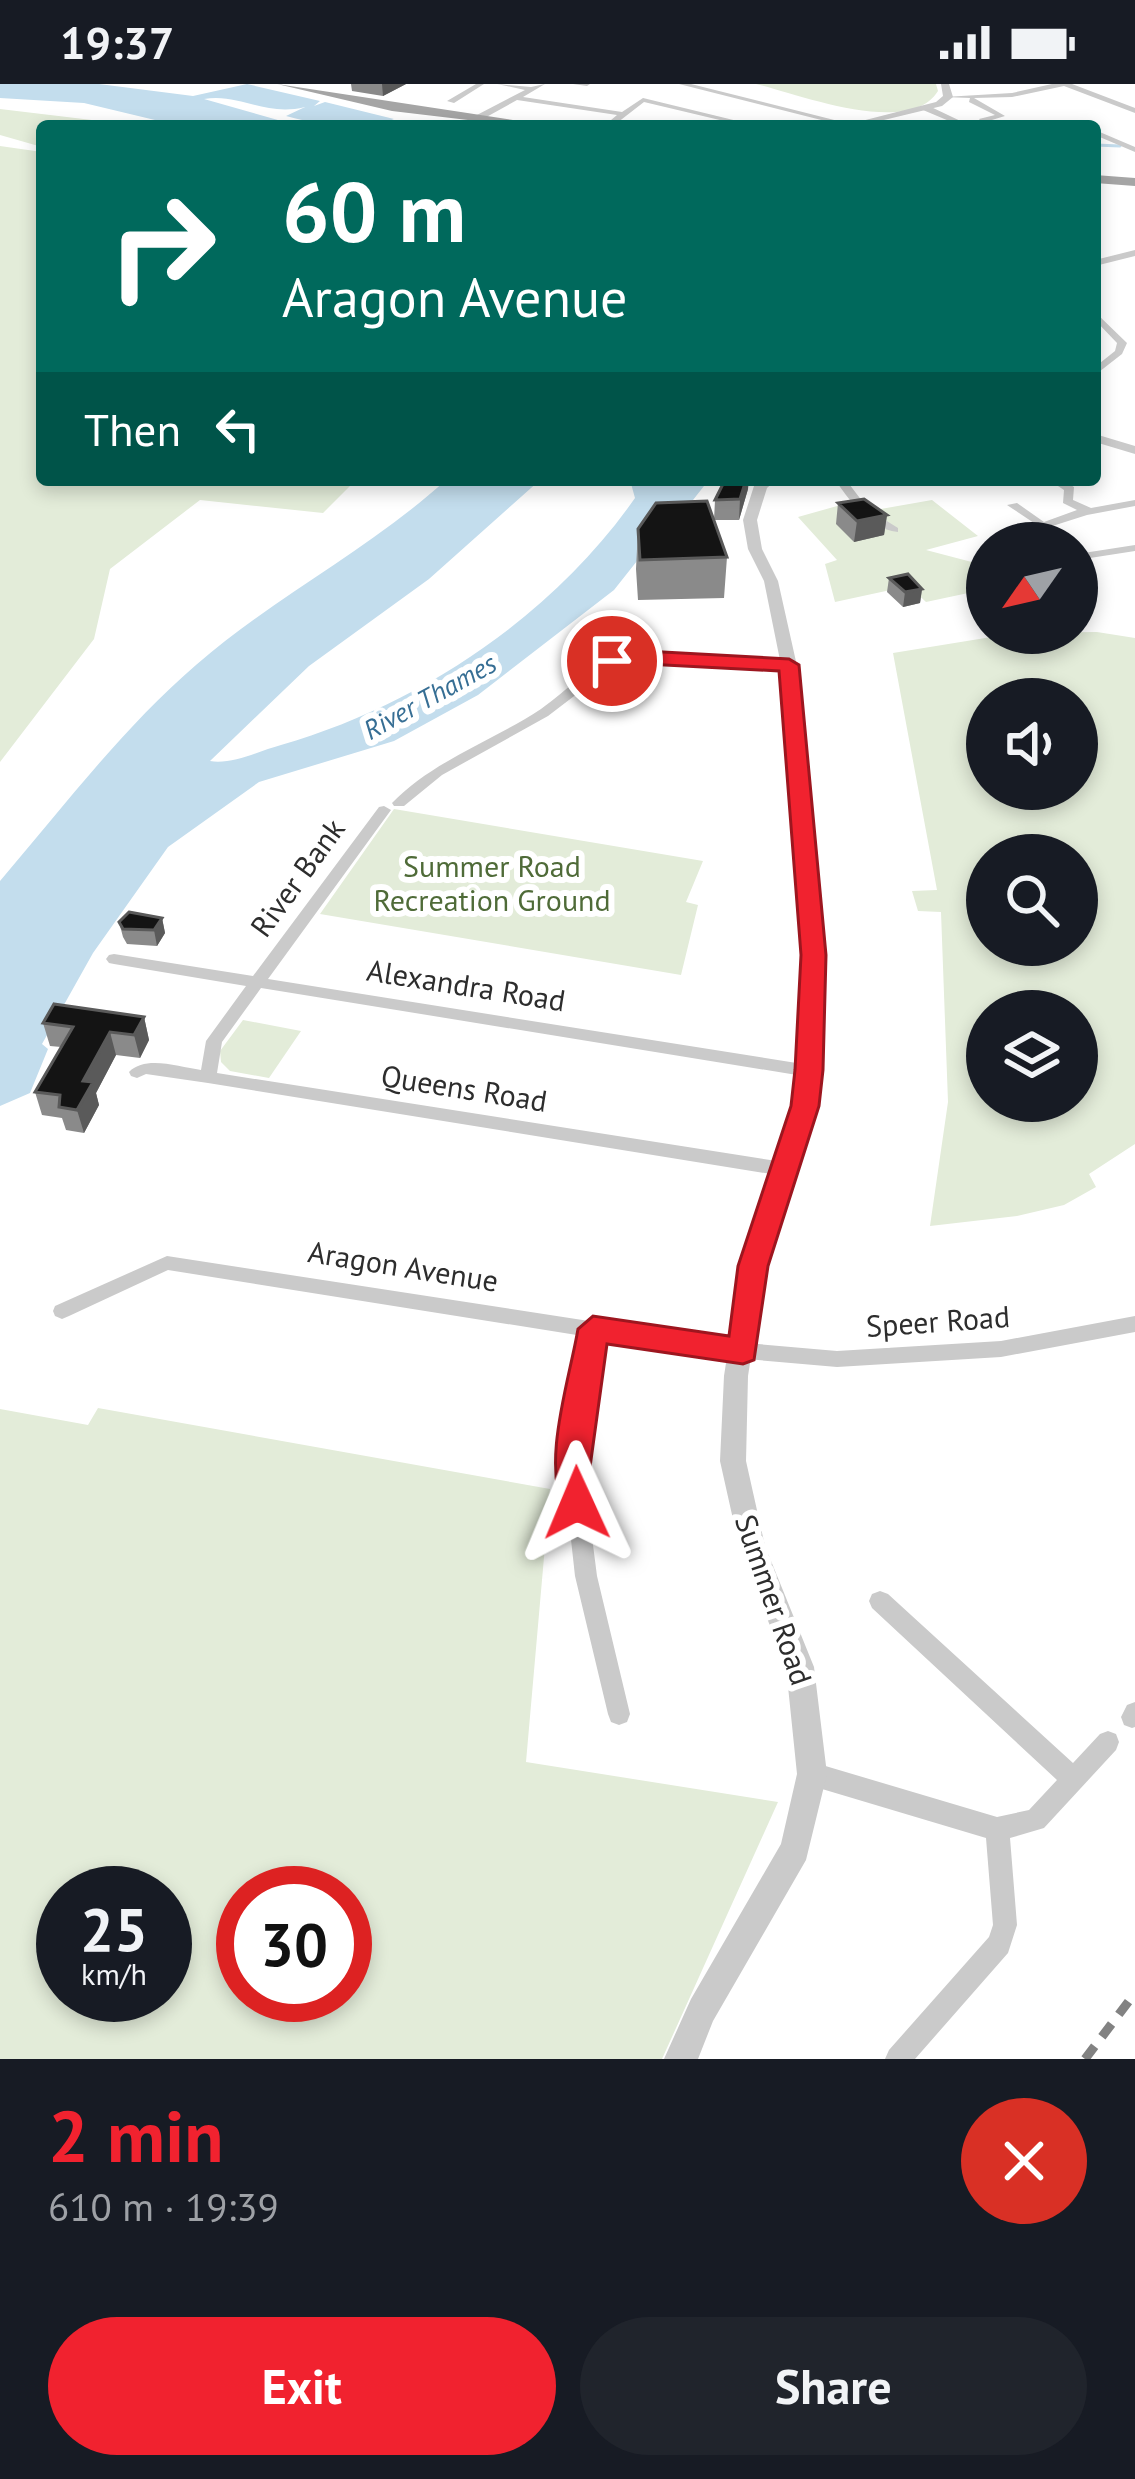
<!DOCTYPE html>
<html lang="en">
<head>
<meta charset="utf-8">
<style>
  body { margin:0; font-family:"PT Sans",sans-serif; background:#20242c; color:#f1f3f6; height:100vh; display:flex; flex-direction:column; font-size:45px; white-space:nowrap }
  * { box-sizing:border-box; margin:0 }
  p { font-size:39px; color:#9ea1a6 }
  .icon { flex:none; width:66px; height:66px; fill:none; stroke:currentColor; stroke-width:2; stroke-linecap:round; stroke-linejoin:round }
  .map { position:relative; height:1975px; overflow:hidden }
  .drawer { display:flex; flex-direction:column; background:#171b24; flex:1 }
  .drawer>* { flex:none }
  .guide { position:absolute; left:36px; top:36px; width:1065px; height:366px; border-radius:12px; box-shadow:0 6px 18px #0003; background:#00695c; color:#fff; overflow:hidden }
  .needle { width:78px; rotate:236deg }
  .fabs { position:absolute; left:966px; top:438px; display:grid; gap:24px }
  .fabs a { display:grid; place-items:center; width:132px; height:132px; border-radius:50%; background:#171b24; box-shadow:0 6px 18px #0003; font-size:60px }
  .speed { position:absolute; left:36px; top:1782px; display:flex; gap:24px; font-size:60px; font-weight:700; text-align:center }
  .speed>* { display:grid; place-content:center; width:156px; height:156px; border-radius:50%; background:#171b24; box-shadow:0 6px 18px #0003; line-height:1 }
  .speed small { font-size:30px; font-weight:400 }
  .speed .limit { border:18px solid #d22; background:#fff; color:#111 }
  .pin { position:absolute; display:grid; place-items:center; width:102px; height:102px; color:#fff; margin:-51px; border:6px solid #fff; border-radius:50%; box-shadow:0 3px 12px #0007 }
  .me { position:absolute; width:132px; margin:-66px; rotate:359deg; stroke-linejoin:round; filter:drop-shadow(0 0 9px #0008) }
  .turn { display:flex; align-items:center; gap:42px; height:252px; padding:0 48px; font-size:54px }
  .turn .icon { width:156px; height:156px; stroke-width:2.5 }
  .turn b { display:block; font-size:84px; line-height:102px }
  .then { display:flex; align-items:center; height:114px; padding:0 48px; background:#0003; gap:24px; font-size:45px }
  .round { display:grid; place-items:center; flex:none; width:126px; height:126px; border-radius:63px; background:#20242c }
  .summary { display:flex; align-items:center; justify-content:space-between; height:204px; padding:0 48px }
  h1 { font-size:72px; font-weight:800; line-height:90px; color:#f1222f }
  .primary-button { display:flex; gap:24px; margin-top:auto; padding:24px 48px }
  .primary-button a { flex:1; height:138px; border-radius:72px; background:#f1222f; color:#fff; font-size:48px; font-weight:800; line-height:138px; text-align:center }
  .primary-button a+a { background:#20242c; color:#f1f3f6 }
  .status { display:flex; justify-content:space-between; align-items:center; height:84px; padding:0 60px; background:#171b24; direction:ltr }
  .status svg { height:33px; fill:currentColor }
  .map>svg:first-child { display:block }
</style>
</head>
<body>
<div class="status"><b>19:37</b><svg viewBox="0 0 49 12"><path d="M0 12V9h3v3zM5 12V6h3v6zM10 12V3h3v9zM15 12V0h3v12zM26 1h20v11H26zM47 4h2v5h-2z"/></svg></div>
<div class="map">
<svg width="1135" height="1975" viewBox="0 0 1135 1975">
  <rect width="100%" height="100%" fill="#fff"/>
  <path fill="#e3ecd9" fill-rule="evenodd" d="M 756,0 L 936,0 L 938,7 C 909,54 798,10 756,0 Z
    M 0,25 L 142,42 L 42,42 L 42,63 L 0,51 Z
    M 0,62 L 42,68 L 42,396 L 356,396 L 323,429 L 200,416 L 110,485 L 94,555 L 0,678 Z
    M 862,415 L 875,426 L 932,416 L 978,452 L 926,466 L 987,482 L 987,505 L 926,518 L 909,502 L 835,518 L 825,480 L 837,476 L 798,433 Z
    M 1097,548 L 1135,554 L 1135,1060 L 1089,1090 L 1096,1103 L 1064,1121 L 1017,1132 L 930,1142 L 948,1018 L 941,828 L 918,827 L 912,807 L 937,806 L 893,569 L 1016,549 ZM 987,615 L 1077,615 L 1077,705 L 987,705 ZM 987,771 L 1077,771 L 1077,861 L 987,861 ZM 987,927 L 1077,927 L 1077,1017 L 987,1017 Z
    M 394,725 L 703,777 L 686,818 L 698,821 L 681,891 L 320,830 Z
    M 243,936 L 301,947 L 269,994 L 230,987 L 221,978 L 220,967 Z
    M 98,1324 L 550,1405 L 526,1678 L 778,1718 L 662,1975 L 0,1975 L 0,1325 L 88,1341 ZM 165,1809 L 165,1911 L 63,1911 L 63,1809 ZM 243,1809 L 345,1809 L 345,1911 L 243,1911 Z"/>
  <path fill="#c3dded" d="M 0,0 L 99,0 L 193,12 L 247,0 L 320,17 L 314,22 L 325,18 L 394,35 C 362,48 326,43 286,32 L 305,23 C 265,33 240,9 204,15 L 299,42 L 180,42 L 84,19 L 0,14 Z
    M 446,396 L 540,396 L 429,495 L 309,582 L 210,677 C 231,681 259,667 281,661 C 419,621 552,533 635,414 L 630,396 L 704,396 L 704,402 L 682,430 L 675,429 L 614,506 L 478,611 L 394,657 L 259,698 L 168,763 L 93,869 L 42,960 L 48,965 L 30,1009 L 0,1022 L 0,797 C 63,723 123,644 196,581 C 274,513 369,466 446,396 Z"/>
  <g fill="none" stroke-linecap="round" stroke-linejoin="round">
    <path stroke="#c3dded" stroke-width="3" d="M 1095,61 L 1120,62"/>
    <path fill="#cacaca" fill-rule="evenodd" d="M 476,0 L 484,0 L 454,19 L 447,17 Z
      M 497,0 L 531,3 L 545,0 L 523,13 L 622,28 L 643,14 L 758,42 L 745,42 L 644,18 L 613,42 L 604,42 L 617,31 L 517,16 L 481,36 L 475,36 L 475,32 L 525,6 Z
      M 573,0 L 590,0 L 587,2 Z
      M 679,0 L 691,0 L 854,41 L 845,42 Z
      M 1052,0 L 1072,0 L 1135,24 L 1135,29 L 1064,2 L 1012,13 L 974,14 L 1005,32 L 982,39 L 979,35 L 995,31 L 969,18 L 970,14 L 944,13 L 1012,9 Z
      M 923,22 L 929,22 L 971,42 L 961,42 L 923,26 Z
      M 1095,46 L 1135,63 L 1135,68 L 1095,51 Z
      M 1135,166 L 1135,172 L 1095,182 L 1095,176 Z
      M 1095,228 L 1127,259 L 1122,270 L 1095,291 L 1095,283 L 1115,267 L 1117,259 L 1095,236 Z
      M 835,396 L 846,396 L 869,426 L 898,444 L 898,448 C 869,445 851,418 835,396 Z
      M 1049,396 L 1062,396 L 1074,403 L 1073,416 L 1091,424 L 1135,416 L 1135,422 L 1087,431 L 1043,445 L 1007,421 L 1017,419 L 1044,438 L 1077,426 L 1063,419 L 1064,406 Z
      M 1135,461 L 1135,467 L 1077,476 L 1077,470 Z
      M 625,568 L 789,577 L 795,581 L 789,585 L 626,576 L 616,580 L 548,632 L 442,691 L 404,722 L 394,722 L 392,719 C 434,676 491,658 541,625 C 568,606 593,578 625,568 Z
      M 384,722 L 391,726 L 268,895 L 809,981 L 817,987 L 815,991 L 809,993 L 261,904 L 222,958 L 217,989 L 783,1078 L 789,1080 L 792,1085 L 789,1090 L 783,1092 L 208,999 L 146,990 L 137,994 L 131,992 L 129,988 C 146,971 178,983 201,986 L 206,957 L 246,902 L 114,880 L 109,879 L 106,875 L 109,871 L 114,870 L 253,892 L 379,723 Z
      M 167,1172 L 712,1256 L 837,1267 L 1001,1257 L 1135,1232 L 1135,1248 L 1001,1273 L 837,1283 L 712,1272 L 601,1254 L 583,1383 L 597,1492 L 630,1630 L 627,1638 L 619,1641 L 611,1638 L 608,1630 L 575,1492 L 563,1383 L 583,1252 L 168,1186 L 69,1232 L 62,1235 L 55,1232 L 53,1227 L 55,1222 Z
      M 880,1507 L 888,1510 L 1073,1679 L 1100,1650 L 1108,1647 L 1116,1650 L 1119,1658 L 1116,1666 L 1044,1744 L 1010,1754 L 1017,1841 L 1008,1869 L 915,1975 L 885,1975 L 889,1966 L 989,1853 L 993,1841 L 986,1754 L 812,1702 L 804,1698 L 800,1690 L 804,1682 L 812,1678 L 997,1733 L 1029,1726 L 1057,1696 L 872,1524 L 869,1517 L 872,1510 Z
      M 1135,1618 L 1135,1643 L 1132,1644 L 1124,1641 L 1121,1633 L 1127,1621 Z"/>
    <path fill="#cacaca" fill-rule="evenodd" d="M 941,0 L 949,0 L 953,13 L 942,22 L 859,42 L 842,42 L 936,18 L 943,12 Z
      M 1095,350 L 1135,362 L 1135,370 L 1095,358 Z
      M 760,396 L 776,396 L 767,404 L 757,436 L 762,465 L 778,497 L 799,591 L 824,871 L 816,1022 L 765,1182 L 748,1292 L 746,1377 L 765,1462 L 814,1583 L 827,1690 L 806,1776 L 713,1937 L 698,1975 L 664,1975 L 691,1915 L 781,1760 L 797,1690 L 786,1583 L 739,1462 L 720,1377 L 724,1292 L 741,1182 L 794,1022 L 804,871 L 783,591 L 764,497 L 748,465 L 743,436 L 754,402 Z"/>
    <path fill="#a5a5a5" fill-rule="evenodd" d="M 277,0 L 553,42 L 518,42 L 392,27 Z
      M 1095,91 L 1135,94 L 1135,102 L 1095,99 Z"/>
    <path stroke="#828282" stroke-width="9" stroke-dasharray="16 12" stroke-linecap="butt" d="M 1085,1975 L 1135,1909"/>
  </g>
  <path fill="#8a8a8a" d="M 351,0 L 406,0 L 383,12 L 352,7 Z
    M 748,405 L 739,436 L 714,436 L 715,416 Z
    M 838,419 L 887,431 L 884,451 L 854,458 L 836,440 Z
    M 638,445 L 727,473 L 724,514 L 638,516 L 636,485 Z
    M 889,494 L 922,505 L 920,519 L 903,523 L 887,508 Z
    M 162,834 L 165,849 L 157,862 L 127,860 L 123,853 L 119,838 Z
    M 144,933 L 149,956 L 140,974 L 116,971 L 96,1009 L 99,1021 L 84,1049 L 66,1046 L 62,1034 L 42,1031 L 35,1008 L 61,963 L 50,962 L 43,939 Z"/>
  <path fill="#5a5a5a" d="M 382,0 L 406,0 L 383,12 Z
    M 746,396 L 749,396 L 748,405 L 739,436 L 740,415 Z
    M 887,431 L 884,451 L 854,458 L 857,437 Z
    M 922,505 L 920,519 L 903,523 L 905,508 Z
    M 162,834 L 165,849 L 157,862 L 154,846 Z
    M 144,933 L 149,956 L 140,974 L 134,951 Z
    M 110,948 L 116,971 L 96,1009 L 99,1021 L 84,1049 L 77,1026 L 83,997 Z"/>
  <path fill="#141414" stroke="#5a5a5a" stroke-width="3" d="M 725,396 L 746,396 L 740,415 L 715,416 Z
    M 864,415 L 887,431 L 857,437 L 838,419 Z
    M 707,417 L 727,473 L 640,476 L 638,445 L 656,419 Z
    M 908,490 L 922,505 L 905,508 L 889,494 Z
    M 129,828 L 162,834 L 154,846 L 123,845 L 119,838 Z
    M 54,920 L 144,933 L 134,951 L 110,948 L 83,997 L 93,998 L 77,1026 L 59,1023 L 60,1011 L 35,1008 L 73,943 L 43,939 Z"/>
  <path fill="#f1222f" stroke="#9d161f" stroke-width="3" d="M 626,566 L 789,575 L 799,581 L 826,871 L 823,986 L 819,1022 L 768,1182 L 754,1276 L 743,1280 L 607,1260 L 590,1383 L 594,1419 L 589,1430 L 577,1434 L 565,1430 C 541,1378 569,1298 578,1245 L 593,1232 L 729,1252 L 738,1182 L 791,1022 L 795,986 L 801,871 L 779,587 L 627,579 L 612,583 L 602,577 Z"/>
  <g text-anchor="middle" stroke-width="12" stroke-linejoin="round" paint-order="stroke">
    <g font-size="27" font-style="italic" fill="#366e94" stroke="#fff">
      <text transform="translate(430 613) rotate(-29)" y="9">River Thames</text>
    </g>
    <g font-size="30" fill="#4f6b38" stroke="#fff">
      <text x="492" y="793">Summer Road<tspan x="492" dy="34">Recreation Ground</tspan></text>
    </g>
    <g font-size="30" fill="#2d2d2d" stroke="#fff">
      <text transform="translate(298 794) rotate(-54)" y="10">River Bank</text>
      <text transform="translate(466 902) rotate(9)" y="10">Alexandra Road</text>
      <text transform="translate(464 1005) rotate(9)" y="10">Queens Road</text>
      <text transform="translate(403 1183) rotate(9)" y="10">Aragon Avenue</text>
      <text transform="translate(938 1238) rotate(-4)" y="10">Speer Road</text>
      <text transform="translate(773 1516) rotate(71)" y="10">Summer Road</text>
    </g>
  </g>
</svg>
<div class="fabs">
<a><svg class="needle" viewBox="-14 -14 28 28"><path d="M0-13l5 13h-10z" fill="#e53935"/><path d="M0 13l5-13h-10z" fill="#9ea1a6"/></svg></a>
<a><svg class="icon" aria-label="sound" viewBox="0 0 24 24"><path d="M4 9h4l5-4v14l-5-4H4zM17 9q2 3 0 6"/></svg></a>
<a><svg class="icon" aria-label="search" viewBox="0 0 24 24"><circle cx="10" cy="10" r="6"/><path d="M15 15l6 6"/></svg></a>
<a><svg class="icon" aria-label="layers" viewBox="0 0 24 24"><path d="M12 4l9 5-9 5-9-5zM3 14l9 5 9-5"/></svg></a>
</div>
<div class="speed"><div>25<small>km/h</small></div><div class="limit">30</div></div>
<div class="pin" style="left:612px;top:577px;background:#d93025"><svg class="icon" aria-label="arrive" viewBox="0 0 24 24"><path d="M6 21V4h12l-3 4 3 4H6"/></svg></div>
<svg class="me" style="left:577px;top:1419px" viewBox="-20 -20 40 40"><path d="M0-17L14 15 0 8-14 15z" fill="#f1222f" stroke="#fff" stroke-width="4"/></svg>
<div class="guide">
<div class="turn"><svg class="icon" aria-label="right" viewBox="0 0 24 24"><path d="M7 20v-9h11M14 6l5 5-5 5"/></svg><div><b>60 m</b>Aragon Avenue</div></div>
<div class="then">Then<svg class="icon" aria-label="left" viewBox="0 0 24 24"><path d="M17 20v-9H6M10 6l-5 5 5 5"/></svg></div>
</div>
</div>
<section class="drawer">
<div class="summary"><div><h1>2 min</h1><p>610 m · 19:39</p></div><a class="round" style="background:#d93025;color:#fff"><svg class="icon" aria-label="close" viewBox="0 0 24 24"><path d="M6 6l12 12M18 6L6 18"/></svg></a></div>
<div class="primary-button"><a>Exit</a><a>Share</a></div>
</section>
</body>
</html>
